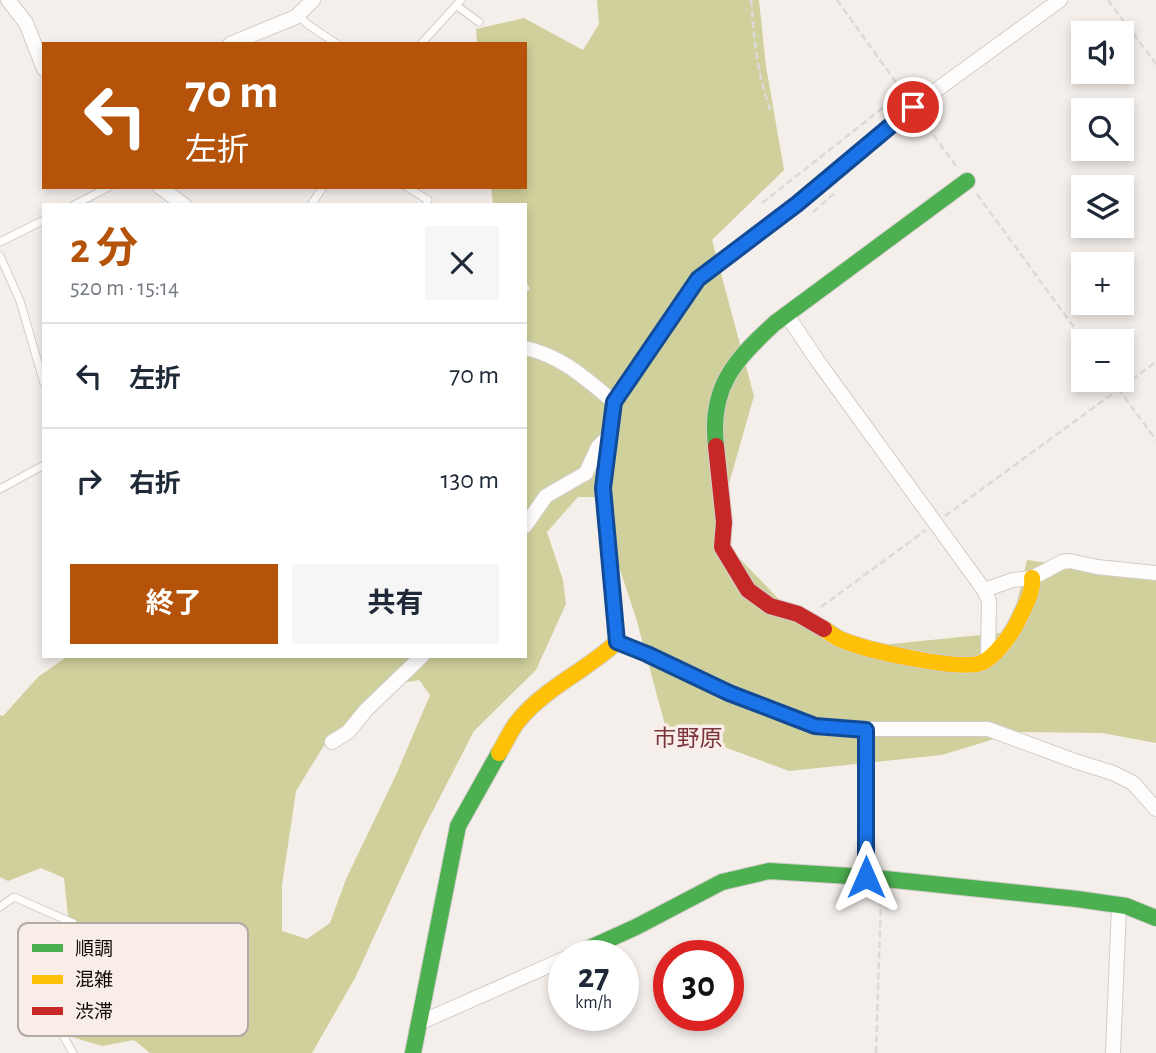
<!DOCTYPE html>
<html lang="ja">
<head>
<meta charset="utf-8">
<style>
  body { margin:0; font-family:"Alegreya Sans","Noto Sans JP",sans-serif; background:#f6f6f7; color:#1f2937; height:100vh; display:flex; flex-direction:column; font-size:26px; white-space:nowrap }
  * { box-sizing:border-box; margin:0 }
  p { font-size:23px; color:#747a83 }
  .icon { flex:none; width:38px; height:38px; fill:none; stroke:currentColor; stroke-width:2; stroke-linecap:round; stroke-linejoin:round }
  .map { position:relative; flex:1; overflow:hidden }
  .drawer { position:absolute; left:42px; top:203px; width:485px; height:455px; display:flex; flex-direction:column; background:#fff; border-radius:0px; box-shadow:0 4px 10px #0003 }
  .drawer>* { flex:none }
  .top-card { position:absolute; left:42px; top:42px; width:485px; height:147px; border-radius:0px; box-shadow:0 4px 10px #0003; background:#b45309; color:#fff; overflow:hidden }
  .fabs { position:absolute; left:1071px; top:21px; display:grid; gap:14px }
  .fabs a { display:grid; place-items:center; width:63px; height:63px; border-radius:0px; background:#fff; box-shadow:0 4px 10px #0003; font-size:35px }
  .speed { position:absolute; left:548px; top:940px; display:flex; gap:14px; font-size:35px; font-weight:700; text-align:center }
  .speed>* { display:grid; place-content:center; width:91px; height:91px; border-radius:50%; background:#fff; box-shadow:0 4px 10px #0003; line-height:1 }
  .speed small { font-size:18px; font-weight:400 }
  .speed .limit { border:10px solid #d22; background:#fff; color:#111 }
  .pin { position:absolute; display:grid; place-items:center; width:60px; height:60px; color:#fff; margin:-30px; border:4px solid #fff; border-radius:50%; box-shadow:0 2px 7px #0007 }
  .me { position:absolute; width:77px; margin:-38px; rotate:0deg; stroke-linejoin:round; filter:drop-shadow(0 0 5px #0008) }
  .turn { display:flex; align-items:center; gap:24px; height:147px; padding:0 28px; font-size:32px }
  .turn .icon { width:91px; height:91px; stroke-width:2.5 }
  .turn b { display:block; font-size:49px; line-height:60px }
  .round { display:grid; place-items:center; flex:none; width:74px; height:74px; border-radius:0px; background:#f6f6f7 }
  .overview { display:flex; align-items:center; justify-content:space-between; height:119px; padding:0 28px }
  h1 { font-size:42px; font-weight:700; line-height:52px; color:#b45309 }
  .primary-button { display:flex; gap:14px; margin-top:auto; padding:14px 28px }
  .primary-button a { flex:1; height:80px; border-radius:0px; background:#b45309; color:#fff; font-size:28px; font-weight:700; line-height:80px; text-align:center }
  .primary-button a+a { background:#f6f6f7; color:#1f2937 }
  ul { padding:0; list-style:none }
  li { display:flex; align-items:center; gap:21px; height:105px; padding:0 28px; border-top:2px solid #e0e1e3 }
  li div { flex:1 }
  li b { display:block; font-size:26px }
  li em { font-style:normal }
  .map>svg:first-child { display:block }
</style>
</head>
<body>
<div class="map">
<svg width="1156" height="1053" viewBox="0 0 1156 1053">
  <rect width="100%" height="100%" fill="#f5efeb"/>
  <path fill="#d0d09c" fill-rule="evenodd" d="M 597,0 L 759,0 L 766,66 L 784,170 L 712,240 L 754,396 L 715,533 L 800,621 L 882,645 L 1010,632 L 1027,560 L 1156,578 L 1156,743 L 1102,733 L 1017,732 L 942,755 L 789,771 L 665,725 L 636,618 L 596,497 L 578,497 L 547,532 L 563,580 L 566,604 L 536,670 L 474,731 L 423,830 L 355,978 L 312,1053 L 150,1053 L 134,1040 L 102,1046 L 65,1035 L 32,972 L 69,925 L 64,878 L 41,868 L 8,881 L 0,877 L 0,715 L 3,716 L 38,677 L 68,656 L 525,656 L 525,293 L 530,289 L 525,279 L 525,205 L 493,205 L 491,187 L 525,187 L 525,44 L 477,44 L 476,29 L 524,18 L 583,50 L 599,24 ZM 419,680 L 430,695 L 396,775 L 346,879 L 330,923 L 307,939 L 282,931 L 282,885 L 296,791 L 323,747 L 381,687 Z"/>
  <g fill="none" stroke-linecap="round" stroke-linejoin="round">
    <g stroke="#d2cdca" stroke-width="9">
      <path id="lane" d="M 457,6 L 479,22
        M 299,15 L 307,24 L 337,44
        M 421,44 L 461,0
        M 407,187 L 428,200 L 426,205
        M 74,205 L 109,187
        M 311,205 L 323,187
        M 0,242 L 44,220
        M 0,256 L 20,301 L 44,383
        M 0,489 L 44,465
        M 0,907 L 14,897 L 73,923 L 79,930 C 47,981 42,1001 73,1053
        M 56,976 L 86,980"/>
    </g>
    <g stroke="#d2cdca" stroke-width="16">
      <path id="street" d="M 8,0 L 26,23 L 44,69
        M 1060,0 L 913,107 L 797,204 L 698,279 L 614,402 L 603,488 L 617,642 L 647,654 L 729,693 L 815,726 L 839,729 L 988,729 L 1075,761 L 1113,773 L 1133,783 L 1156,809
        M 230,44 L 296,17 L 313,0
        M 160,187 L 184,205
        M 787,315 L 817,360 L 984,590 L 989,601 L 988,657
        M 525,348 C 562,356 586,379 614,402
        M 525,526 L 546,496 L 586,473 L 598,447 L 609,436
        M 984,590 L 1013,580 L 1032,578 L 1062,562 L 1070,561 L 1097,567 L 1156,573
        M 332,742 L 348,732 L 366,710 L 422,656
        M 866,877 L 866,730
        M 419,1023 L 564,959
        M 1113,1053 L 1119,906"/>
    </g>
    <g stroke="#d2cdca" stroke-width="18">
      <path id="fast" d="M 716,446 C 709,387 735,360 775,323 L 967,181
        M 572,956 L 636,927 L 722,882 L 769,871 L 866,877 L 1077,899 L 1126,906 L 1156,918
        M 413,1053 L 458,826 L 499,753"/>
    </g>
    <g stroke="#d2cdca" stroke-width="18">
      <path id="slow" d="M 824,629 C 830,633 836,638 842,640 C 866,650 957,671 981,663 C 995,658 1013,632 1019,619 C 1025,606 1034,591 1032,578
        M 499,753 C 506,742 511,729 519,720 C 545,688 587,670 617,642"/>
    </g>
    <g stroke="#d2cdca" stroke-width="18">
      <path id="jam" d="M 716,446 L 724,522 L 722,547 L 748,590 L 770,606 L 798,614 L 824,629"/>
    </g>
    <path stroke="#dcdad9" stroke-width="2.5" stroke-dasharray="7 3.5" stroke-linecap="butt" d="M 751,0 C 754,38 757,75 771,111
      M 837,0 L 905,95
      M 1108,0 L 1156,64
      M 921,118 L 956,166
      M 977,194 L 1084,341
      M 762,203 L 903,92
      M 813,212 L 837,191
      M 1112,380 L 1156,440
      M 945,516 L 1156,362
      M 821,607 L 926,530
      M 876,1053 L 881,896"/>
    <use href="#lane" stroke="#fefdfc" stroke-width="7"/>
    <use href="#street" stroke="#fefdfc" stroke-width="14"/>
    <use href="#fast" stroke="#4caf50" stroke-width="16"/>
    <use href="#slow" stroke="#ffc107" stroke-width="16"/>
    <use href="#jam" stroke="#c62828" stroke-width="16"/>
  </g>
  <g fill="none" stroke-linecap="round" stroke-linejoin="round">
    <g stroke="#114b97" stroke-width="18">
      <path id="route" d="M 866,877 L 866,730 L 815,726 L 729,693 L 647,654 L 617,642 L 603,488 L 614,402 L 698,279 L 797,204 L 913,107"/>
    </g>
    <use href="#route" stroke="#1a73e8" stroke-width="12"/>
  </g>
  <g text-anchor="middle" stroke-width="7" stroke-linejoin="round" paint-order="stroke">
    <g font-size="23" fill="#7b333e" stroke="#f9eee7">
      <text x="688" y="746">市野原</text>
    </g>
  </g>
  <rect x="18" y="923" width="230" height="113" rx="10" fill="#f9eee7" stroke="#b3aaa5" stroke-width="2"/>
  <rect x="32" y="944" width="31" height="8" fill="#4caf50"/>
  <rect x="32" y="975" width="31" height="9" fill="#ffc107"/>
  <rect x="32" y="1007" width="31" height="8" fill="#c62828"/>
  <g font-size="19" fill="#110d0b">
    <text x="75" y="955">順調</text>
    <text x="75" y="986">混雑</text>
    <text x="75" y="1018">渋滞</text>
  </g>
</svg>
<div class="fabs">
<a><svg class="icon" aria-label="sound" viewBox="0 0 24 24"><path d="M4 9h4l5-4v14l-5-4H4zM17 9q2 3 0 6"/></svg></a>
<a><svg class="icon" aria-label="search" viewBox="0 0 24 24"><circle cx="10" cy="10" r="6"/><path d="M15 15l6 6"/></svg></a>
<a><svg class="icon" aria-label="layers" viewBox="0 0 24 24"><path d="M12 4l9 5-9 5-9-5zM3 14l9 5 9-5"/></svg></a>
<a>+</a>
<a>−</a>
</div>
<div class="speed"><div>27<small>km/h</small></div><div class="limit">30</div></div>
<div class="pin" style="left:913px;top:107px;background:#d93025"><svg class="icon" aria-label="arrive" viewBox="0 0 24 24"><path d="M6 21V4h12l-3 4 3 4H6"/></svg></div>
<svg class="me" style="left:866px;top:877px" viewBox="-20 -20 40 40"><path d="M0-17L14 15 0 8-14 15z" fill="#1a73e8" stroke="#fff" stroke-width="4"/></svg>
<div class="top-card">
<div class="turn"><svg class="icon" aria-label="left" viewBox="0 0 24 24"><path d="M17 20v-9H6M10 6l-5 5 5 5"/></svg><div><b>70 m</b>左折</div></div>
</div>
<section class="drawer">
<div class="overview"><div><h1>2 分</h1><p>520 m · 15:14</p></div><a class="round"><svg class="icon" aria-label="close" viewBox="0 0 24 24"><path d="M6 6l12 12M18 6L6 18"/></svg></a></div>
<ul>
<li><svg class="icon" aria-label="left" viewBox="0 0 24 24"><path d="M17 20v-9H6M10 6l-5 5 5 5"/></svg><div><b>左折</b></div><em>70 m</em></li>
<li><svg class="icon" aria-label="right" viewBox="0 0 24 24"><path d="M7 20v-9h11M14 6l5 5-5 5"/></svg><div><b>右折</b></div><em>130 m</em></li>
</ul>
<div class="primary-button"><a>終了</a><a>共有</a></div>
</section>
</div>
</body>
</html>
